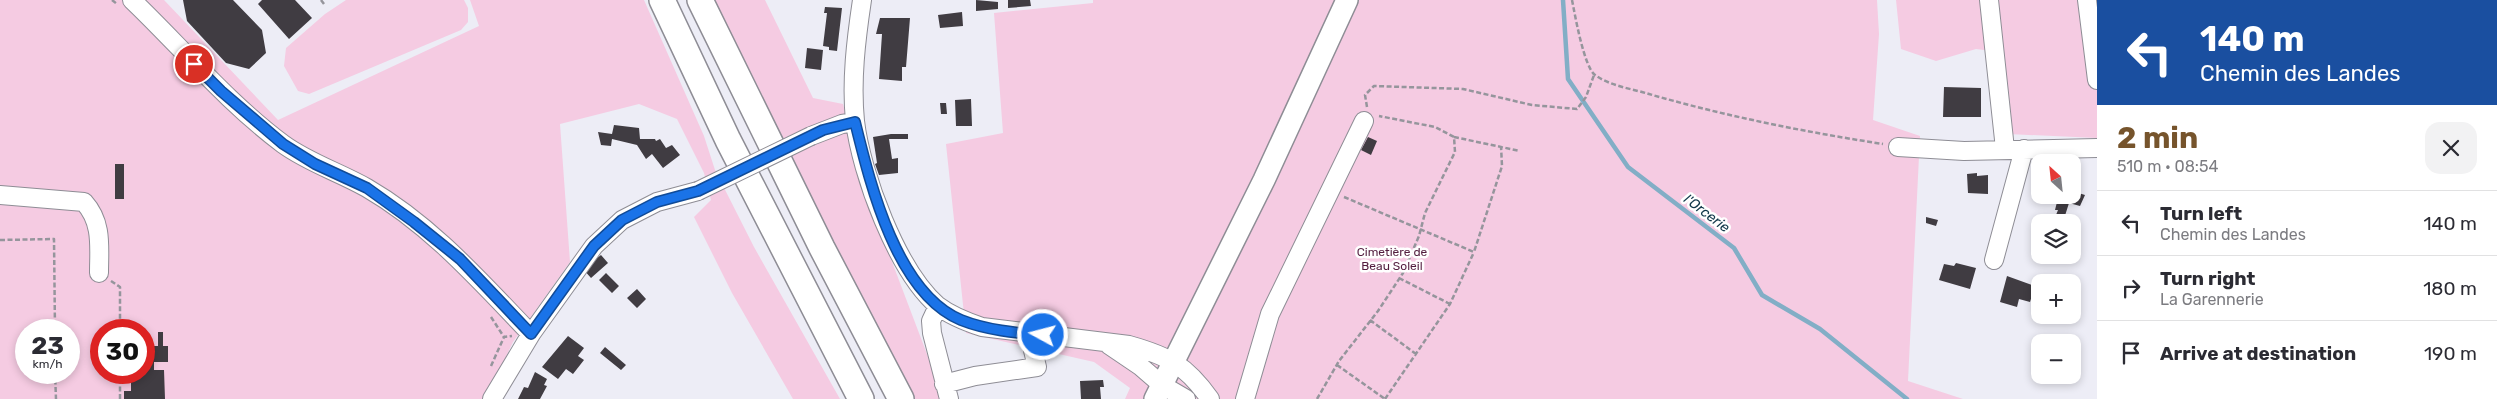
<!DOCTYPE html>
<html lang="en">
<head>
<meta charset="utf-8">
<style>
  body { margin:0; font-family:Rubik,sans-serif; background:#f2f2f3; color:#2b2b33; height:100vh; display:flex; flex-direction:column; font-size:19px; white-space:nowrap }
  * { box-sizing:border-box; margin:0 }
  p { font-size:16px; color:#7c7c81 }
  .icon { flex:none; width:28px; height:28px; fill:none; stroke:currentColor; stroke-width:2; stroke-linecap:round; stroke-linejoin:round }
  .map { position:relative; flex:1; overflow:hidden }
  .sheet { display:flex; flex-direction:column; background:#fff; width:400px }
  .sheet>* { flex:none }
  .banner { background:#1a4fa0; color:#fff; overflow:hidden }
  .needle { width:32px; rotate:333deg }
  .fabs { position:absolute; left:2031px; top:154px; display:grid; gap:10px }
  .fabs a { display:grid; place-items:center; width:50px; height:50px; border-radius:10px; background:#fff; box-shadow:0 2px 8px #0003; font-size:25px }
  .speed { position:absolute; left:15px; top:319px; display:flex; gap:10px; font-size:25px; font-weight:700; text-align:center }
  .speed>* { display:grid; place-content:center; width:65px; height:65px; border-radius:50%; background:#fff; box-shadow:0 2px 8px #0003; line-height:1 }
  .speed small { font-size:12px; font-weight:400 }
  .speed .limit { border:8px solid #d22; background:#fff; color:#111 }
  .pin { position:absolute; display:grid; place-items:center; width:42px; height:42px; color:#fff; margin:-21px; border:2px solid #fff; border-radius:50%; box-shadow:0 1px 5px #0007 }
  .me { position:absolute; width:55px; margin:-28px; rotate:277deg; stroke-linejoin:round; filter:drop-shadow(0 0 4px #0008) }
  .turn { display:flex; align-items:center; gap:18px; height:105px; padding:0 20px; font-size:22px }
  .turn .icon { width:65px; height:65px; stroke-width:2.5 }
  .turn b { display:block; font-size:35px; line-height:42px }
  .round { display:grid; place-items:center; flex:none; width:52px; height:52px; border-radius:15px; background:#f2f2f3 }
  .overview { display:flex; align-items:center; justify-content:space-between; height:85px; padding:0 20px }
  h1 { font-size:30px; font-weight:700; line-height:38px; color:#76542c }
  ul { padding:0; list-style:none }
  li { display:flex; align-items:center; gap:15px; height:65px; padding:0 20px; border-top:1px solid #e1e1e2 }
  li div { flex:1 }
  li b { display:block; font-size:19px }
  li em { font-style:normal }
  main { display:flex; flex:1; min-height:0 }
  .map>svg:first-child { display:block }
</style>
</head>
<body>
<main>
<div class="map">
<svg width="2097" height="399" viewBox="0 0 2097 399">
  <rect width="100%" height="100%" fill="#ededf6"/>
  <path fill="#f5cbe2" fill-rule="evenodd" d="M 0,0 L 164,0 L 278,120 L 479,26 L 470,0 L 644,0 L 704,136 L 715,170 L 754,247 L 840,399 L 793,399 L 732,293 L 694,217 L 711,200 L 704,173 L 677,119 L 639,104 L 560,124 L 570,262 L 513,342 L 486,399 L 0,399 ZM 26,330 L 69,330 L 69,372 L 26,372 ZM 101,330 L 144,330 L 144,372 L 101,372 Z
    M 346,0 L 464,0 L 468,8 L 468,22 L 461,30 L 309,94 L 298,91 L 284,66 L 286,48 L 325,14 Z
    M 712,0 L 765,0 L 813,98 L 843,104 L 861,180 L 944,399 L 913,399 L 780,139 Z
    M 1093,0 L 1877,0 L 1879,34 L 1873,120 L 1920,136 L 1908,381 L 1963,399 L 1125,399 L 1130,388 L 1094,362 L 966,333 L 946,144 L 1003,133 L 994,13 L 1093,3 Z
    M 1896,0 L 2097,0 L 2097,138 L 2008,134 L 2000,52 L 1976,49 L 1936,61 L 1901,49 Z"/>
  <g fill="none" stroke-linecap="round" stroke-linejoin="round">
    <path stroke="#82aec6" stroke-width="4.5" d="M 1563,0 L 1568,79 L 1628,167 L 1734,248 L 1762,295 L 1820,329 L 1907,399"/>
  </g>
  <path fill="#403c42" d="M 183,0 L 233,0 L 262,30 L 266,53 L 249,69 L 226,63 L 187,21 Z
    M 262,0 L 295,0 L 312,18 L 289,39 L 258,4 Z
    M 976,0 L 998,2 L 998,9 L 976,11 Z
    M 1008,0 L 1030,0 L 1031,6 L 1008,8 Z
    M 825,7 L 842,8 L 837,51 L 829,50 L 829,47 L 823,46 L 827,13 L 824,13 Z
    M 962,12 L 963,26 L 940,28 L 938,15 Z
    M 880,18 L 910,18 L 906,67 L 902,67 L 902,81 L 879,79 L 882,34 L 876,34 Z
    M 807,48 L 823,50 L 821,70 L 805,68 Z
    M 1944,87 L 1981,88 L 1981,117 L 1943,117 Z
    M 971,99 L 972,126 L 956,126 L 955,100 Z
    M 940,103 L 946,103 L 947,114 L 941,114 Z
    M 614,125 L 639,128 L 640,139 L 655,139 L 656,141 L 660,139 L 666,148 L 672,145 L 680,155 L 663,168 L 652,154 L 646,159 L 637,145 L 612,139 L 611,146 L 601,145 L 598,132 L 612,134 Z
    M 891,134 L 908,134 L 908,139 L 889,139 L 892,159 L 898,158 L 898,173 L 879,175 L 875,164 L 877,163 L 873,137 Z
    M 1368,137 L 1377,141 L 1371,155 L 1361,150 Z
    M 115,164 L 124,164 L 124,199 L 115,199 Z
    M 1977,173 L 1977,176 L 1988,175 L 1988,194 L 1968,193 L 1967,174 Z
    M 2039,178 L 2040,195 L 2072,195 L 2072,191 L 2085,195 L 2080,206 L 2069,203 L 2063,222 L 2050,222 L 2051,217 L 2056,215 L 2058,210 L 2055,210 L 2057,202 L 2035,195 Z
    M 1926,217 L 1938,220 L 1936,226 L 1926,223 Z
    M 601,255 L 608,263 L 591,278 L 583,269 Z
    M 1956,263 L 1976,268 L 1970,289 L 1939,280 L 1944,264 L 1954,266 Z
    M 606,273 L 619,286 L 612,293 L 599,280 Z
    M 2007,276 L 2035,286 L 2030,302 L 2019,299 L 2017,307 L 2000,302 Z
    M 637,289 L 646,299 L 637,308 L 627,298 Z
    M 158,332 L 163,332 L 163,346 L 168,346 L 168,362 L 154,362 L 154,370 L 164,370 L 165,399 L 124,399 L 124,391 L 131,391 L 131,372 L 144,372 L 144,362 L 154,357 L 154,346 L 158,346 Z
    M 568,336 L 584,348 L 578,356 L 584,360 L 573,374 L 566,369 L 558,379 L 542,367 Z
    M 605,347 L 626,365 L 621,370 L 600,353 Z
    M 535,372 L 547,379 L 544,385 L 547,386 L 540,399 L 518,399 L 524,387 L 528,388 Z
    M 1103,380 L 1104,387 L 1100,387 L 1101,399 L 1081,399 L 1080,381 Z"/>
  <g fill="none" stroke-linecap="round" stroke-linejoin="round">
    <g stroke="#8e8d95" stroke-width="20">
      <path id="minor" d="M 132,0 C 182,48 227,102 283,144 C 309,163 339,172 367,188 C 431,225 480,281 531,334
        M 862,0 C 856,40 851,81 855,121 C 861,173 897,271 938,306 C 951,316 967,322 982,327 L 1129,345 C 1168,356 1186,365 1210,399
        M 1989,0 L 2005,149
        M 2087,0 L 2097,80
        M 811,136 L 842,124 L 855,122
        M 1898,147 L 1964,151 L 2097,148
        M 0,195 L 84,202 C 103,223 99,247 99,273
        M 1994,260 L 2024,149
        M 938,306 L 931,321 L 932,333 L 949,399
        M 1109,345 L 1140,366 L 1162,385 L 1186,399
        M 944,384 L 975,376 L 1037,367 L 1029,334
        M 492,399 L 531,334 L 594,246 L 622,220 L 657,202 L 698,191
        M 1245,399 L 1270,314 L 1364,121"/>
    </g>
    <g stroke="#8e8d95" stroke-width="24">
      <path id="major" d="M 1155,399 L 1264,180 L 1347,0"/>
    </g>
    <g stroke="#8e8d95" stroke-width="28">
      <path id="highway" d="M 662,0 L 728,140 L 861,399
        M 700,0 L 822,248 L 901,399"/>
    </g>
    <path stroke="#95959c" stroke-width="2.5" stroke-dasharray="5 2.5" stroke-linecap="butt" d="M 112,0 L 117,4
      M 321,0 L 324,4
      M 1572,0 C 1575,15 1584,67 1595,75 C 1610,86 1633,89 1649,94 C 1725,116 1805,132 1883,144
      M 1367,107 L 1365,95 L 1374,86 L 1463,89 L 1532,105 L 1577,109 L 1586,97 L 1594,75
      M 1454,137 L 1520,151
      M 1344,197 L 1474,252 L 1502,166 L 1501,146
      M 0,240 L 54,239 L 55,330
      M 1399,278 L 1450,304
      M 111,281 L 120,287 L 120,330
      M 491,317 L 504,337
      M 1370,320 L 1416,354
      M 1337,365 L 1385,399
      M 491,366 L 504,337 L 512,336
      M 55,372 L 56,399
      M 120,399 L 120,372
      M 1317,399 L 1339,361 L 1378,311 L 1403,273 L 1419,236 L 1425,213 L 1455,152 L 1454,137 L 1435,127 L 1379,116
      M 1385,399 L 1450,304 L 1474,252"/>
    <use href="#minor" stroke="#fff" stroke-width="18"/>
    <use href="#major" stroke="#fff" stroke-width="21"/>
    <use href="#highway" stroke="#fff" stroke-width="25"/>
    <g stroke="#8e8d95" stroke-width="20" stroke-linecap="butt">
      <path id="minor-bridge" d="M 698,191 L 811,136"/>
    </g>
    <use href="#minor-bridge" stroke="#fff" stroke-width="18"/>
  </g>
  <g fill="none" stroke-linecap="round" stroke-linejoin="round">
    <g stroke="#114b97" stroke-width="12">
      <path id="route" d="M 194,64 L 221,91 L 283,144 L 315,164 L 367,188 L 414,222 L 460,259 L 531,334 L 594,246 L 622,220 L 657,202 L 698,191 L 823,130 L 855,122 C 870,183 896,293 961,320 C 986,330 1016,333 1043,335"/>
    </g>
    <use href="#route" stroke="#1a73e8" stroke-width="9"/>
  </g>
  <g text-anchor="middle" stroke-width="5" stroke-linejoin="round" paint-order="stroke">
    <g font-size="12" fill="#531e3f" stroke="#fff">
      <text x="1392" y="256">Cimetière de<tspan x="1392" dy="14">Beau Soleil</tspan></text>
    </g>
    <g font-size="14" font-style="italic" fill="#113749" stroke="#fff">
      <text transform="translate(1707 213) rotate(37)" y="5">l'Orcerie</text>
    </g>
  </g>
</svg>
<div class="fabs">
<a><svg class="needle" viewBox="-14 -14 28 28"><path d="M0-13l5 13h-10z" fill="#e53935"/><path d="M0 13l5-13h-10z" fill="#7c7c81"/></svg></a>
<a><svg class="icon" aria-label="layers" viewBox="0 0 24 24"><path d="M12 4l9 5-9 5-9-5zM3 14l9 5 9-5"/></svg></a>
<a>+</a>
<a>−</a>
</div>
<div class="speed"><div>23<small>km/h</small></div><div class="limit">30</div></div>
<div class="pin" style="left:194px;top:64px;background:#d93025"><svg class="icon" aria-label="arrive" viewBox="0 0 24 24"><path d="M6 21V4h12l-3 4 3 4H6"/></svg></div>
<svg class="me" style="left:1043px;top:335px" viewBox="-20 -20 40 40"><circle r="17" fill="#1a73e8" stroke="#fff" stroke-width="3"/><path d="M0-11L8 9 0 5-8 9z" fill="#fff"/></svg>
</div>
<section class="sheet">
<div class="banner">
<div class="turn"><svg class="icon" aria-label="left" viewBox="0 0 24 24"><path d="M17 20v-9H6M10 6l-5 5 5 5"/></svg><div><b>140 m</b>Chemin des Landes</div></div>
</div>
<div class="overview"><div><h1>2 min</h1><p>510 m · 08:54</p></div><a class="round"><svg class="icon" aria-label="close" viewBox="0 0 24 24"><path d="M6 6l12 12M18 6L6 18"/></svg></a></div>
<ul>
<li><svg class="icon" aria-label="left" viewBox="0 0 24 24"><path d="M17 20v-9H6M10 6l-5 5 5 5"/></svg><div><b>Turn left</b><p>Chemin des Landes</p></div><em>140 m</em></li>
<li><svg class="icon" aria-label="right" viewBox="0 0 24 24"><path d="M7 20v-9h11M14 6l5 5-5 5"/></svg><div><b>Turn right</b><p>La Garennerie</p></div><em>180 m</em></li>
<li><svg class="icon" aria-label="arrive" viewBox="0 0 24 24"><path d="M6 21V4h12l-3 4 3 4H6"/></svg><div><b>Arrive at destination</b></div><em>190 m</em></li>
</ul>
</section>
</main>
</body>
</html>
